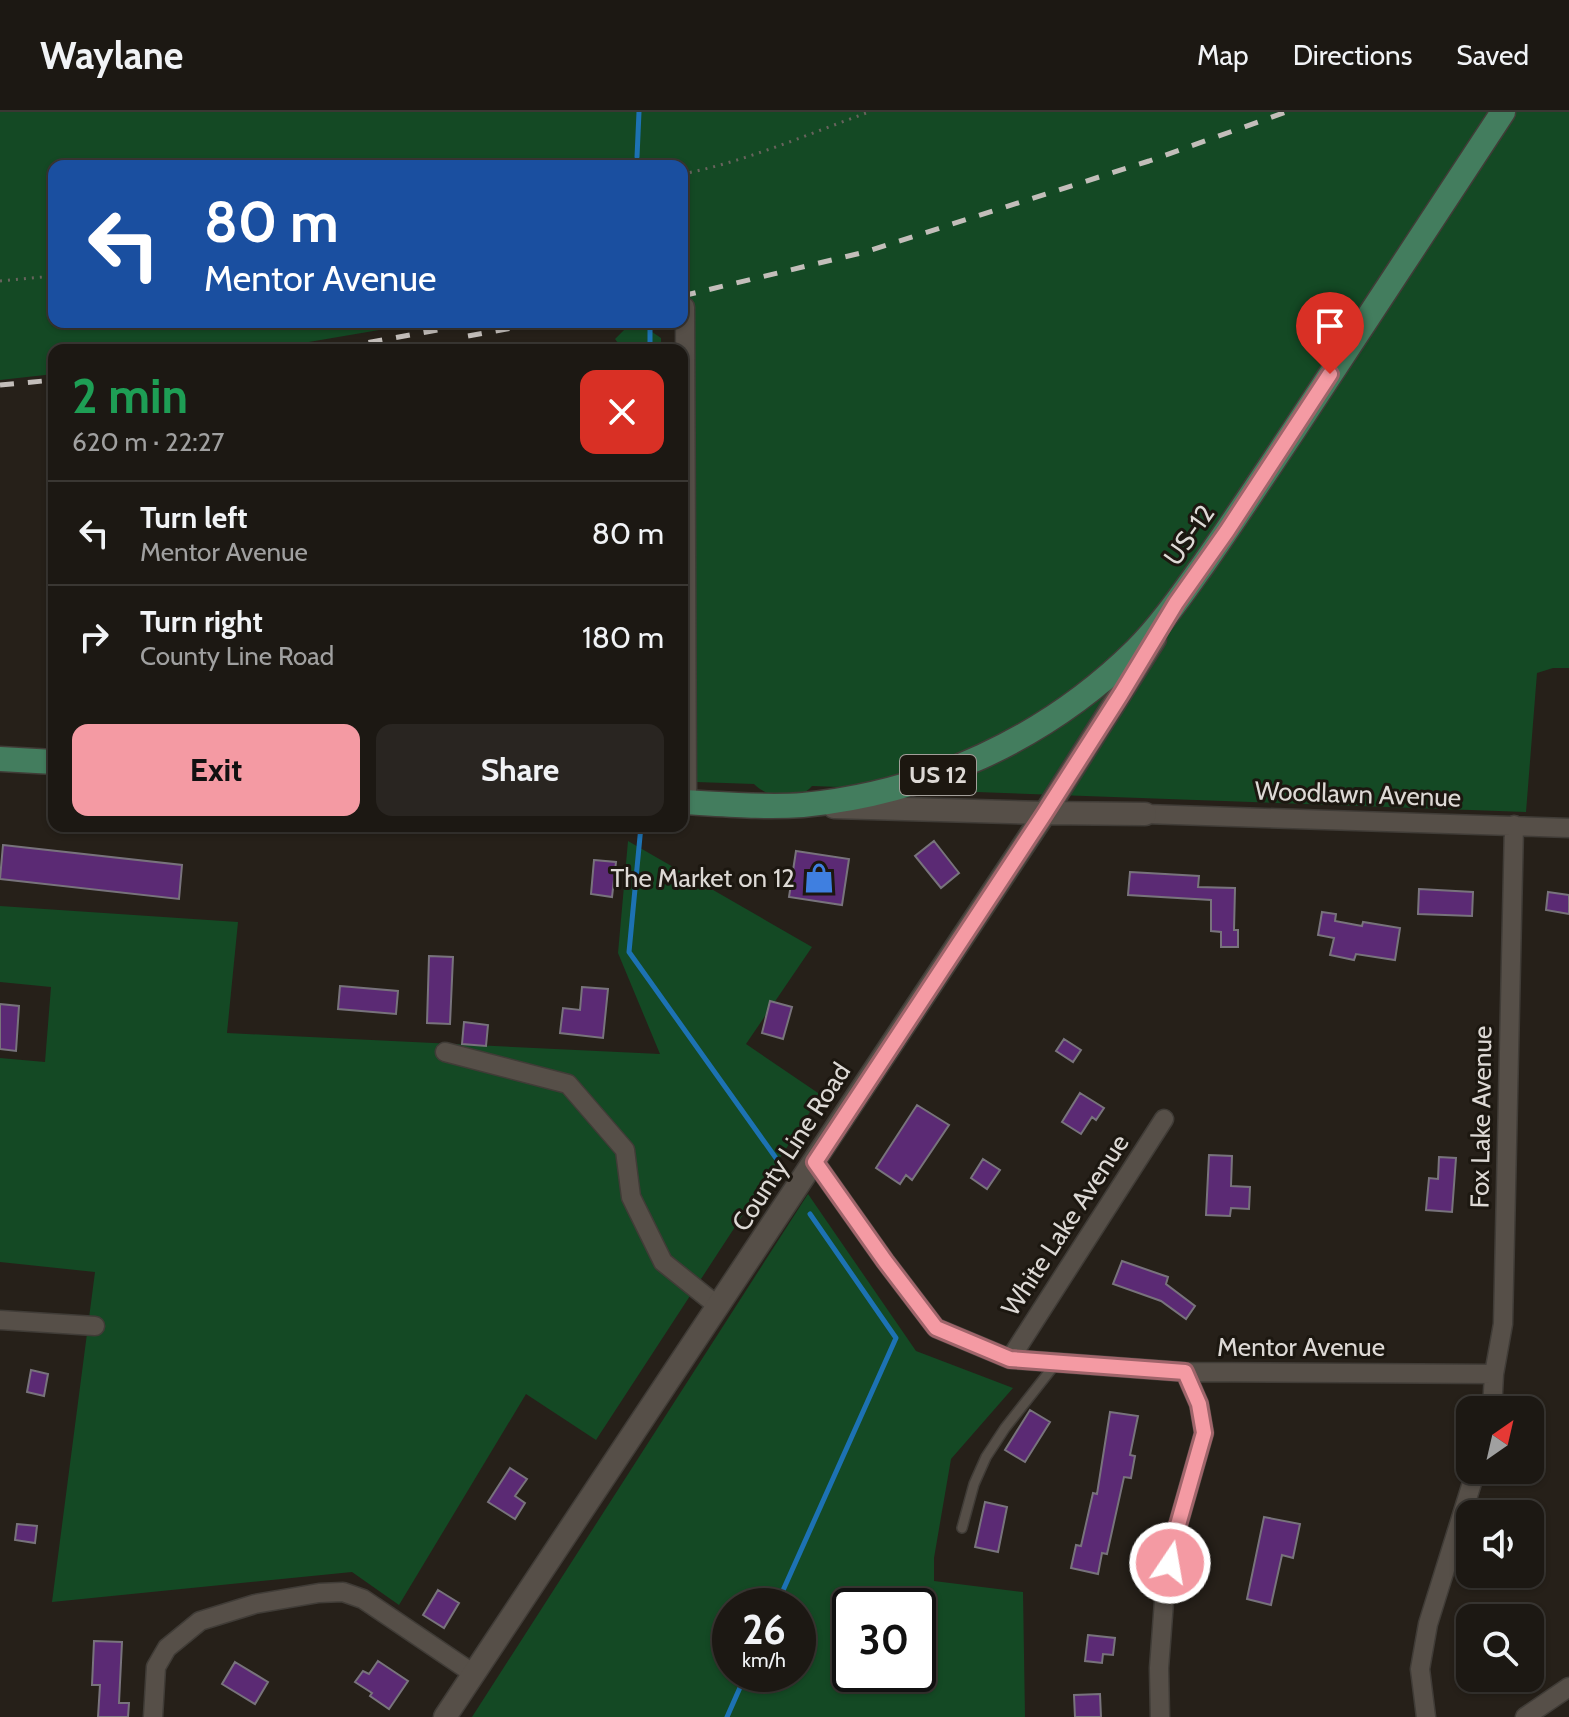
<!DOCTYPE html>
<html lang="en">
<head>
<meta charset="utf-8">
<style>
  body { margin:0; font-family:Cabin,sans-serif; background:#292521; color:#f1f3f6; height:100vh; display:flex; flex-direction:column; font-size:30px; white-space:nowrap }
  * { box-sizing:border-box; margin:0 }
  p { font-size:26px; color:#a0a0a0 }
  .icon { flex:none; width:44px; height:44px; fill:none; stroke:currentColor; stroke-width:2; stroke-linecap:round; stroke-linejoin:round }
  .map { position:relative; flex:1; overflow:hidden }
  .side { position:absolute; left:48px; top:232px; width:640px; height:488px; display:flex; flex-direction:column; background:#1c1813; border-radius:16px; box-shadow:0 2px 6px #0004,0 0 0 2px #3a3733 }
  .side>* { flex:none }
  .hud { position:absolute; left:48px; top:48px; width:640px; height:168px; border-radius:16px; box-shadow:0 2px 6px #0004,0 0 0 2px #3a3733; background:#1a4fa0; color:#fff; overflow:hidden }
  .needle { width:52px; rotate:34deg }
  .tools { position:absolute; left:1456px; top:1284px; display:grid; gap:16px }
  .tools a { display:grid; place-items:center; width:88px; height:88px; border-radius:16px; background:#1c1813; box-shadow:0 2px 6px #0004,0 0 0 2px #3a3733; font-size:40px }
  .speed { position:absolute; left:712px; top:1476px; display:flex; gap:16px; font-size:40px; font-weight:700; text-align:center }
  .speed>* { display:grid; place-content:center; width:104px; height:104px; border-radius:50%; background:#1c1813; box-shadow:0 2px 6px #0004,0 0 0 2px #3a3733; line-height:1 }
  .speed small { font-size:20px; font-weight:400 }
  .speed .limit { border:4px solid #111; border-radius:12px; background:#fff; color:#111 }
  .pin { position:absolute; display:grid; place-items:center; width:68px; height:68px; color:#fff; margin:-82px -34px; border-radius:50% 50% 50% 0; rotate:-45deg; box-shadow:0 0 8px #0007 }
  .pin .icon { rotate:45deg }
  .me { position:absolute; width:88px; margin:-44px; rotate:12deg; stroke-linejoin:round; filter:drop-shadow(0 0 6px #0008) }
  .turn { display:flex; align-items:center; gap:28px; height:168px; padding:0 24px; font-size:36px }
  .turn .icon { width:104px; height:104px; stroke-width:2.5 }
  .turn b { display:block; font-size:56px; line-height:68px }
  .round { display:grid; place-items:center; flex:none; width:84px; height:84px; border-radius:16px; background:#292521 }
  .head { display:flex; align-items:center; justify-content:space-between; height:136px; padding:0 24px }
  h1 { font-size:48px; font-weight:700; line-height:60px; color:#1e9e55 }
  .cta { display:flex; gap:16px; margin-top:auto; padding:16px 24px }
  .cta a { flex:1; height:92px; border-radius:16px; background:#f49aa3; color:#111; font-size:32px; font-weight:700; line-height:92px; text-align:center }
  .cta a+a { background:#292521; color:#f1f3f6 }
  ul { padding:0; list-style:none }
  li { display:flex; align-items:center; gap:24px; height:104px; padding:0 24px; border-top:2px solid #3a3733 }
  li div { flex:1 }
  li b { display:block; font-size:30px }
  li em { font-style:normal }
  header { display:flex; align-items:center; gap:48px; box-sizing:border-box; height:112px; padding:0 40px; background:#1c1813; border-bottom:2px solid #3a3733 }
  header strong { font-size:38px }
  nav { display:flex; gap:44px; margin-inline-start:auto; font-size:28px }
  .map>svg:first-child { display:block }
</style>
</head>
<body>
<header>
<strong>Waylane</strong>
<nav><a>Map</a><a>Directions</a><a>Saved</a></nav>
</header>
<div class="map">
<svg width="1569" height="1605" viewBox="0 0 1569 1605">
  <rect width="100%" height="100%" fill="#262019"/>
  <path fill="#144924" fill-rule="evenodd" d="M 0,0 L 1569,0 L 1569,556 L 1553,556 L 1537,561 L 1526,700 L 812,674 C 799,690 767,686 754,672 L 696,670 L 690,219 L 687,185 L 690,184 L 690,165 L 682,166 L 682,54 L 54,54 L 54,210 L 426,210 L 262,238 L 54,238 L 54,262 L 0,268 Z
    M 639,211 L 661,226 L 661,238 L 623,238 L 615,227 L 627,215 Z
    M 628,729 L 812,835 L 746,932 L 821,983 L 596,1328 L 526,1282 L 399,1493 L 352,1460 L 52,1490 L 95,1160 L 0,1150 L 0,946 L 45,950 L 51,875 L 0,870 L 0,794 L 238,810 L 227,921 L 660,942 L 618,841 Z
    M 808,1082 L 916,1239 L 1013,1276 L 951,1347 L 934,1446 L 934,1469 L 1023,1480 L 1025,1605 L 472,1605 ZM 730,1494 L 798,1494 L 798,1562 L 730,1562 ZM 850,1494 L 918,1494 L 918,1562 L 850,1562 Z"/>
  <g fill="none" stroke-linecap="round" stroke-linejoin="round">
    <path stroke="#1d72b3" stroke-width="5" d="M 637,45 L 639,0
      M 650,238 L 650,210
      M 641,714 L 629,840 L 783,1056
      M 776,1494 L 896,1226 L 810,1102
      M 727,1605 L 746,1562"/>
  </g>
  <path fill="#5b2a74" stroke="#78737c" stroke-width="2" d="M 934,729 L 959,761 L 941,776 L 915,744 Z
    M 3,733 L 182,753 L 179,787 L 0,767 Z
    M 796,739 L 849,747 L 842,793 L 789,785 Z
    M 594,748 L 616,750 L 612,785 L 591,782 Z
    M 1130,760 L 1199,764 L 1198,775 L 1235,776 L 1234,818 L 1238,818 L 1238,835 L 1221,835 L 1221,820 L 1211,819 L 1211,788 L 1128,783 Z
    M 1419,777 L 1473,780 L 1472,804 L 1418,802 Z
    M 1548,780 L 1569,783 L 1569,802 L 1546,798 Z
    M 1322,800 L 1336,802 L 1335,809 L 1362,814 L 1363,810 L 1400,816 L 1395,848 L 1356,842 L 1354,848 L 1330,843 L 1334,826 L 1318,823 Z
    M 429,844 L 453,845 L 450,912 L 427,911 Z
    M 340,874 L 398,879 L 396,902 L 338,897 Z
    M 582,875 L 608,877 L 603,926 L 560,921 L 563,896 L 580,898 Z
    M 770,889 L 792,895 L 783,927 L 762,921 Z
    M 0,892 L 19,894 L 16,939 L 0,937 Z
    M 464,910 L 488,913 L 486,934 L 462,932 Z
    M 1064,927 L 1081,938 L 1073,950 L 1056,939 Z
    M 1080,981 L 1104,996 L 1096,1008 L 1092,1005 L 1081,1022 L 1062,1010 Z
    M 917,993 L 949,1013 L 912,1068 L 906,1063 L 900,1072 L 876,1056 Z
    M 1209,1043 L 1232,1044 L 1231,1074 L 1250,1075 L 1249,1097 L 1231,1096 L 1230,1104 L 1206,1103 Z
    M 1439,1045 L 1456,1046 L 1452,1100 L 1426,1098 L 1429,1066 L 1438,1067 Z
    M 983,1047 L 1000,1058 L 987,1077 L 971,1066 Z
    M 1122,1149 L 1168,1165 L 1166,1172 L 1195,1194 L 1186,1207 L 1161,1189 L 1113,1172 Z
    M 31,1258 L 48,1262 L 44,1284 L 27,1280 Z
    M 1030,1298 L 1050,1310 L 1025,1350 L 1005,1338 Z
    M 1110,1300 L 1138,1304 L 1130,1343 L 1135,1344 L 1131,1366 L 1124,1365 L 1107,1442 L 1102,1441 L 1098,1462 L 1071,1456 L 1076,1433 L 1081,1434 L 1093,1381 L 1097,1382 Z
    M 510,1356 L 527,1367 L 515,1384 L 525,1391 L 515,1407 L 488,1390 Z
    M 985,1390 L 1007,1395 L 998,1440 L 975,1435 Z
    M 1264,1405 L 1300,1412 L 1293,1446 L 1282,1443 L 1271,1493 L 1247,1487 Z
    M 17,1412 L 37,1414 L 35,1431 L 15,1428 Z
    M 438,1478 L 459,1491 L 444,1516 L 423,1503 Z
    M 1088,1523 L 1115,1526 L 1113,1543 L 1103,1542 L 1102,1551 L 1085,1549 Z
    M 94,1529 L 122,1530 L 119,1591 L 129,1591 L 128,1605 L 98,1605 L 100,1573 L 92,1573 Z
    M 378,1549 L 408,1569 L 389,1597 L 370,1584 L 372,1581 L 355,1570 L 363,1559 L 369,1562 Z
    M 235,1550 L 268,1570 L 255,1592 L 222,1572 Z
    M 1100,1582 L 1101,1605 L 1075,1605 L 1074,1583 Z"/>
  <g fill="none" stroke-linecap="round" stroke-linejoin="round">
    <g stroke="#403c37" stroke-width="12">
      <path id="service" d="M 962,1416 L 974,1372 L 986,1345 L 1005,1316 L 1057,1250"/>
    </g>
    <g stroke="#403c37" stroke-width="21">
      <path id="minor" d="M 685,195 L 687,690
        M 1145,702 L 1569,716
        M 445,940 L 568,972 L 625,1038 L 631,1085 L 663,1150 L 719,1195
        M 815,1050 L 885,1149 L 936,1216 L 1010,1247 L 1185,1260 L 1494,1262
        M 0,1208 L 95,1214
        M 1010,1247 L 1164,1007
        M 1492,1298 L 1494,1262 L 1503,1212 L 1514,713
        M 153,1605 L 156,1555 L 167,1536 L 200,1509 L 255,1492 L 319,1481 L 343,1480 L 363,1487 L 474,1562
        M 1160,1605 L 1159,1556 L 1165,1476 L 1174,1427 L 1204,1321 L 1199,1292 L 1185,1260
        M 1426,1605 L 1420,1557 L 1428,1512 L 1476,1358
        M 1525,1605 L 1569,1575"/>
    </g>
    <g stroke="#403c37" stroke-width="25">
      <path id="tertiary" d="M 834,695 L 1045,701 L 1145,702
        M 445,1605 L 1045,701 L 1155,527"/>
    </g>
    <g stroke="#403c37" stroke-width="27">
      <path id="primary" d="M 0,647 L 54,650
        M 682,690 C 722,692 763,696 803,693 C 927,681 1046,627 1136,538 C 1161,513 1182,482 1203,453 C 1234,409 1264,363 1294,318 C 1364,212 1433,106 1503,0"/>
    </g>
    <path stroke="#68635d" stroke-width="3" stroke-dasharray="2 6" stroke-linecap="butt" d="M 682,62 C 745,50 808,22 869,0
      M 0,169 L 54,164"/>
    <use href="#service" stroke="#564f48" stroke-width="9"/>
    <use href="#minor" stroke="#564f48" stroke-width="18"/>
    <use href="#tertiary" stroke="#564f48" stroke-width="22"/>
    <use href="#primary" stroke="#437d5e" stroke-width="24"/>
    <path stroke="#c3beba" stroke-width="5" stroke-dasharray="14 14" stroke-linecap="butt" d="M 682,184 L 865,140 L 1149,49 L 1286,0
      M 468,224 L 545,210
      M 313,238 L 360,232 L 482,210
      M 0,273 L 54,268"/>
  </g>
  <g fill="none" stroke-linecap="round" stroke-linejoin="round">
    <g stroke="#9f646a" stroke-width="20">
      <path id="route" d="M 1170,1451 L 1174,1427 L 1204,1321 L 1199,1292 L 1185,1260 L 1010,1247 L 936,1216 L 885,1149 L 815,1050 L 1045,701 L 1121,582 L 1176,491 L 1227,419 L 1330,262"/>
    </g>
    <use href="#route" stroke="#f49aa3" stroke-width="14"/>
  </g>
  <defs>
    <g id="shop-bare" transform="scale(2.4)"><path d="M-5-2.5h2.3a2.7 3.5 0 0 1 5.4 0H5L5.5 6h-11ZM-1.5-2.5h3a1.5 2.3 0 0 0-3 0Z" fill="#3f7fe0" stroke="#1c1710" stroke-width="2.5" paint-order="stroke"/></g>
  </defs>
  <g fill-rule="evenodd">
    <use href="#shop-bare" x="819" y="766"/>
  </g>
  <g text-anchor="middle" stroke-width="6" stroke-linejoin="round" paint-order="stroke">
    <rect fill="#1c1710" stroke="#a39f9a" stroke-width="2" x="900" y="643" width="76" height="40" rx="6"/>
    <g font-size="24" font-weight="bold" fill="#ddd9d5">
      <text x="938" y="671">US 12</text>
    </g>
    <g font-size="26" fill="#ddd9d5" stroke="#1c1710">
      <text transform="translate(1189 423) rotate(-55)" y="9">US-12</text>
      <text transform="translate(1358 682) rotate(2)" y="9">Woodlawn Avenue</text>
      <text transform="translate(1481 1005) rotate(-89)" y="9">Fox Lake Avenue</text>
      <text transform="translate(791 1035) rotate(-57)" y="9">County Line Road</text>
      <text transform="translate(1065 1113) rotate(-57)" y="9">White Lake Avenue</text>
      <text x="1301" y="1244">Mentor Avenue</text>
    </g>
    <g font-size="26" fill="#ddd9d5" stroke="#1c1710" text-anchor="end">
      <text x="795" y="775">The Market on 12</text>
    </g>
  </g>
</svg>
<div class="tools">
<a><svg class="needle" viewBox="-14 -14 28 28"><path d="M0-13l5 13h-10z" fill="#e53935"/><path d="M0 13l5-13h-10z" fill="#a0a0a0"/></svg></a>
<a><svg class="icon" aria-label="sound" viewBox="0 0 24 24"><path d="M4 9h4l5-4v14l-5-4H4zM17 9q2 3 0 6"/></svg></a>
<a><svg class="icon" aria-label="search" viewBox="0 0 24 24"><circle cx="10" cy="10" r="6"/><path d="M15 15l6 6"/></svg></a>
</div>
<div class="speed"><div>26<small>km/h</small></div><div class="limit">30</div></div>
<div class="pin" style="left:1330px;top:262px;background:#d93025"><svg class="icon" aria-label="arrive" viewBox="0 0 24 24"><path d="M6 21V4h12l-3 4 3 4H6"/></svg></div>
<svg class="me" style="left:1170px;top:1451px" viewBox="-20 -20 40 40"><circle r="17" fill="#f49aa3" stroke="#fff" stroke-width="3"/><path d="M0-11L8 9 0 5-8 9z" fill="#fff"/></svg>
<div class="hud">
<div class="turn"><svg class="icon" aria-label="left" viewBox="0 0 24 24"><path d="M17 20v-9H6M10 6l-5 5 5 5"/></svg><div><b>80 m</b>Mentor Avenue</div></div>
</div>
<section class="side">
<div class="head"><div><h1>2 min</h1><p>620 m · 22:27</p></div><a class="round" style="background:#d93025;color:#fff"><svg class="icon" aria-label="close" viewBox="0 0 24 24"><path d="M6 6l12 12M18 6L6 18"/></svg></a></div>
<ul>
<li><svg class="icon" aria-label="left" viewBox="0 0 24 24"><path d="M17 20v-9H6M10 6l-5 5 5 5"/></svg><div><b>Turn left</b><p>Mentor Avenue</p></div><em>80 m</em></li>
<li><svg class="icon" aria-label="right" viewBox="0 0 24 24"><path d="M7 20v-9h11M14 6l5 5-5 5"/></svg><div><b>Turn right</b><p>County Line Road</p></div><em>180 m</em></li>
</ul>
<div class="cta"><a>Exit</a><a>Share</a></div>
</section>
</div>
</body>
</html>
